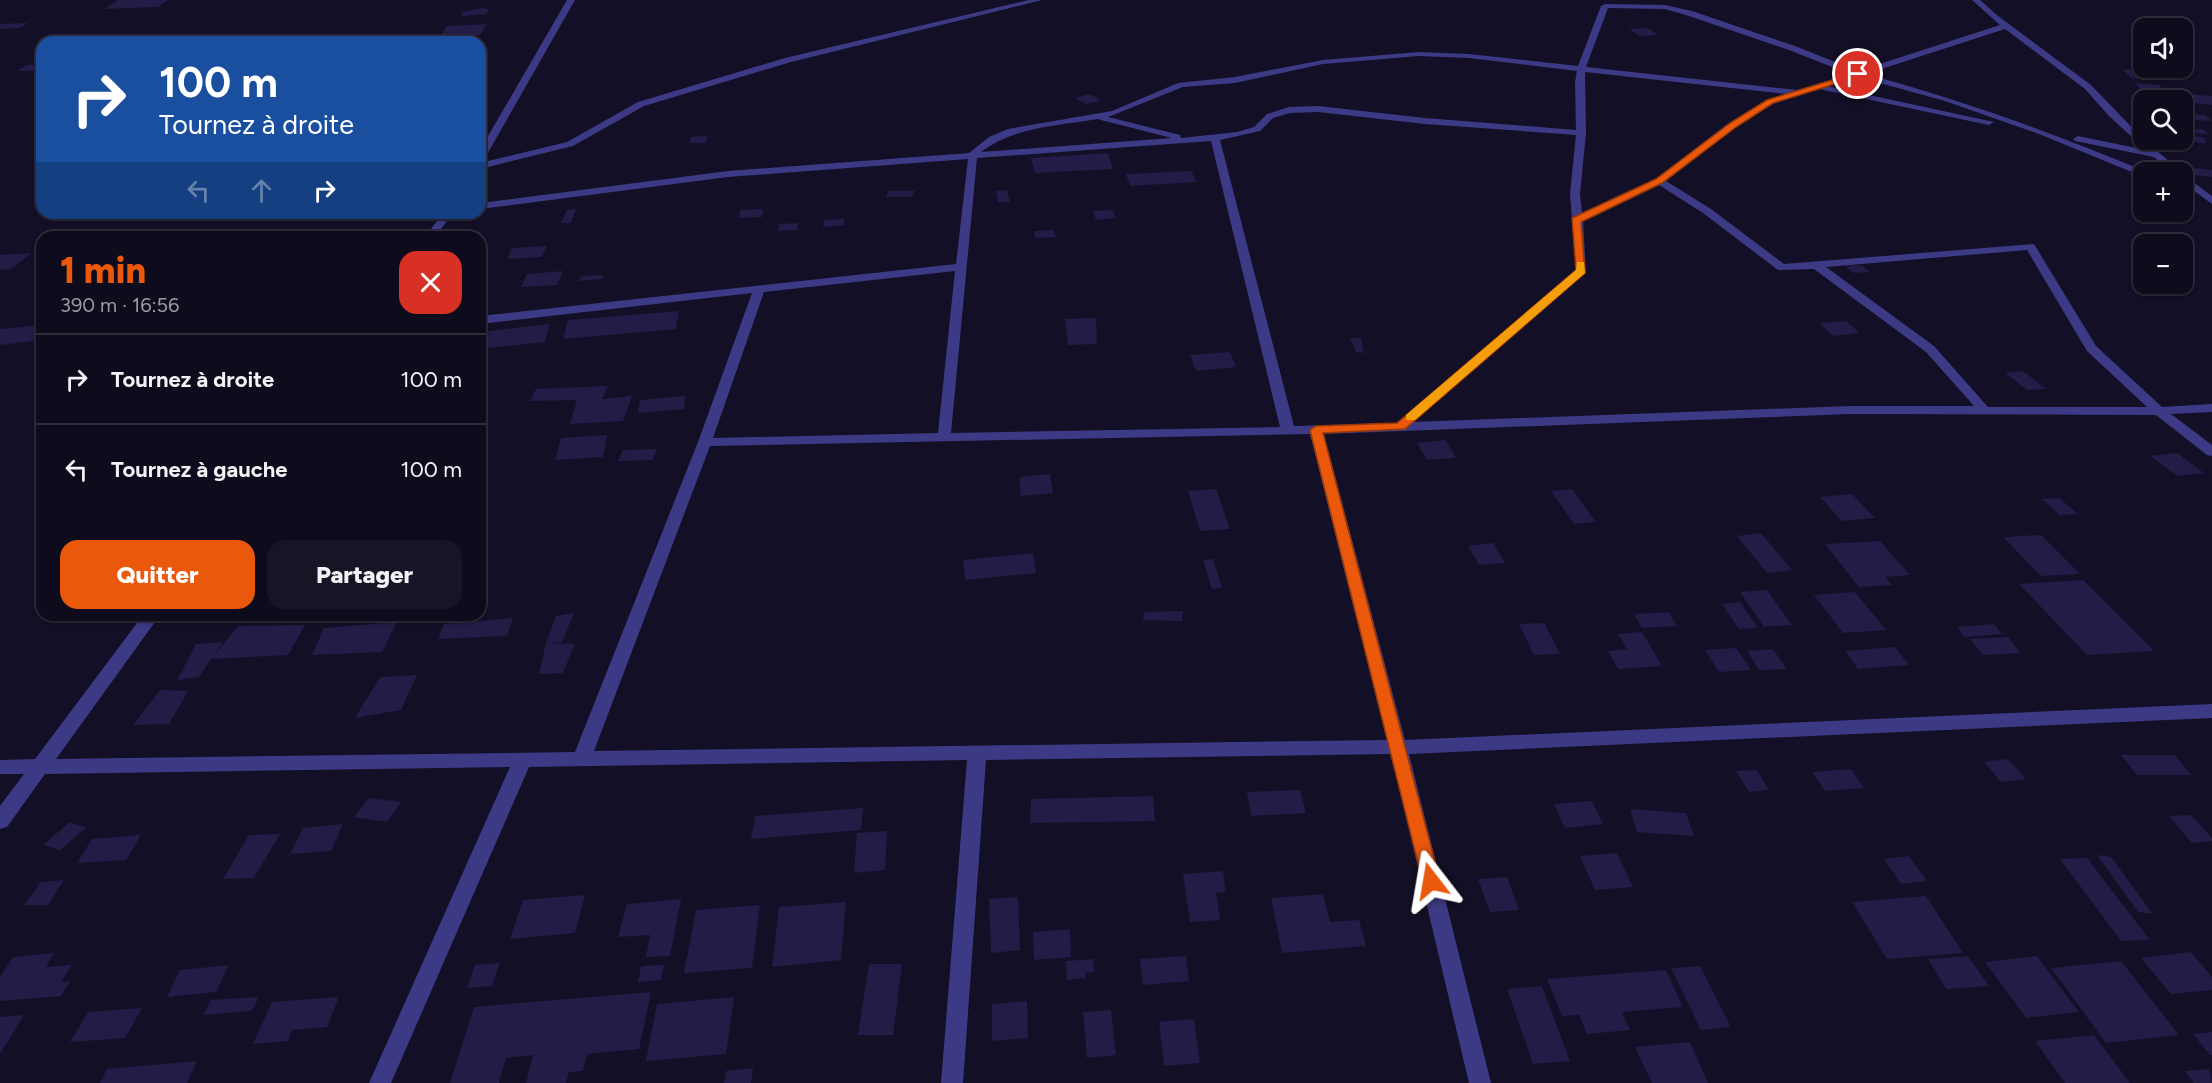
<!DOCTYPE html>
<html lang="fr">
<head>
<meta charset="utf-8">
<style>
  body { margin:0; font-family:Figtree,sans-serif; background:#171425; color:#f1f3f6; height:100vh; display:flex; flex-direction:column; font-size:22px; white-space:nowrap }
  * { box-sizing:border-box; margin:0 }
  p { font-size:20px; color:#9b9ba3 }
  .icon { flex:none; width:33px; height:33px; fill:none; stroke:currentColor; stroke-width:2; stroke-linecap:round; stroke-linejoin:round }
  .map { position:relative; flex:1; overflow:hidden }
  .sheet { position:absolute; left:36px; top:231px; width:450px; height:390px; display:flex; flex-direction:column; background:#0e0b1c; border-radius:18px; box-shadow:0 2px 4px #0004,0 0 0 2px #2e2b3b }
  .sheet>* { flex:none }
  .guide { position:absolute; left:36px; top:36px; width:450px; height:183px; border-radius:18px; box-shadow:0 2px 4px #0004,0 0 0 2px #2e2b3b; background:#1a4fa0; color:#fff; overflow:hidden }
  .controls { position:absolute; left:2133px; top:18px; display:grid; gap:12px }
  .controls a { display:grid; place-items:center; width:60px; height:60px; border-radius:12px; background:#0e0b1c; box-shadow:0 2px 4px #0004,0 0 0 2px #2e2b3b; font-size:30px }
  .pin { position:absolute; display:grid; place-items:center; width:51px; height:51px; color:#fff; margin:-26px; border:3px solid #fff; border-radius:50%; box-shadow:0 2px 6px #0007 }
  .me { position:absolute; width:66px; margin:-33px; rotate:346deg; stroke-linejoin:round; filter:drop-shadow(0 0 4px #0008) }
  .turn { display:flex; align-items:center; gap:21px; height:126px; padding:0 24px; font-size:27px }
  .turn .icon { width:78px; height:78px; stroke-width:2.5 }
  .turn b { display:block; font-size:42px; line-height:51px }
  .lanes { display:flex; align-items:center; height:57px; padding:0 24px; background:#0003; justify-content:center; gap:30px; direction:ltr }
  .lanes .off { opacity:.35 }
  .round { display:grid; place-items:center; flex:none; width:63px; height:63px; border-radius:18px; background:#171425 }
  .headline { display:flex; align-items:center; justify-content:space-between; height:102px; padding:0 24px }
  h1 { font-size:36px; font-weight:800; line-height:45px; color:#ea580c }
  .primary-button { display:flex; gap:12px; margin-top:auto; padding:12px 24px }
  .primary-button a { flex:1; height:69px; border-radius:18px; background:#ea580c; color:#fff; font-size:24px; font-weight:800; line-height:69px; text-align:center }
  .primary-button a+a { background:#171425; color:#f1f3f6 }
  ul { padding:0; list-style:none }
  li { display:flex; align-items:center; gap:18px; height:90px; padding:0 24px; border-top:2px solid #2e2b3b }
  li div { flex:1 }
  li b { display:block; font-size:22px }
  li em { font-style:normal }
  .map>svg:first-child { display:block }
</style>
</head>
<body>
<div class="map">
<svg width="2212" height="1083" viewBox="0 0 2212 1083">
  <rect width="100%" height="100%" fill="#130f26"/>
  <path fill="#241b47" d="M 118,0 L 168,0 L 158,7 L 104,9 Z
    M 481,8 L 489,9 L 486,14 L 462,16 L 462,12 Z
    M 28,23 L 20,28 L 0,29 L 0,24 Z
    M 487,24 L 480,35 L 439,38 L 447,26 Z
    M 1648,28 L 1658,35 L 1639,36 L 1629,29 Z
    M 42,64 L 42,71 L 17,71 L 27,65 Z
    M 2165,68 L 2183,68 L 2190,74 L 2171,72 Z
    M 2123,69 L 2148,72 L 2156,80 L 2131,78 Z
    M 2135,83 L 2159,85 L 2166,93 L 2143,91 Z
    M 1090,94 L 1101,100 L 1087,104 L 1075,98 Z
    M 2188,94 L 2212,96 L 2212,105 L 2195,103 Z
    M 2187,114 L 2205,115 L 2212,121 L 2194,120 Z
    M 2183,128 L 2202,129 L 2209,134 L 2190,133 Z
    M 2190,135 L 2205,138 L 2205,144 L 2190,141 Z
    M 707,136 L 706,143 L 689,143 L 691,137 Z
    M 1108,153 L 1113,169 L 1035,173 L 1031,158 Z
    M 2188,167 L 2212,170 L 2212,177 L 2194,175 Z
    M 1191,171 L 1197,182 L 1130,186 L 1126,174 Z
    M 1007,190 L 1010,202 L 998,202 L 996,191 Z
    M 888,191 L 915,191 L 912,197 L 886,197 Z
    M 576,209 L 571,223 L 561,223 L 567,210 Z
    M 763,209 L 762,217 L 739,218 L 740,210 Z
    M 1113,210 L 1116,218 L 1096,220 L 1093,211 Z
    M 844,219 L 844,225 L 823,227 L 824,220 Z
    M 798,223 L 797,230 L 778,231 L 779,224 Z
    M 1054,230 L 1056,237 L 1035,238 L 1034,231 Z
    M 547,246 L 542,257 L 507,259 L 512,248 Z
    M 31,253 L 11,269 L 0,270 L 0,255 Z
    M 1861,265 L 1870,272 L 1854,273 L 1845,266 Z
    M 563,271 L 557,285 L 521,287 L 527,274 Z
    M 603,275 L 602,279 L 579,281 L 581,276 Z
    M 679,311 L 676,329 L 563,339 L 568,320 Z
    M 1096,318 L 1097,344 L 1068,345 L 1065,319 Z
    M 1846,321 L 1860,333 L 1833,336 L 1819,323 Z
    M 549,324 L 545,342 L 480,349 L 480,332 Z
    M 42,325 L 40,340 L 0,345 L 0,329 Z
    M 1350,338 L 1361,338 L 1364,353 L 1356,352 Z
    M 1230,352 L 1236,367 L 1196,371 L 1190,355 Z
    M 2023,371 L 2046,389 L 2027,390 L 2005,373 Z
    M 608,386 L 602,399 L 632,396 L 623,421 L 570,424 L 577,400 L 530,401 L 536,389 Z
    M 685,396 L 684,409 L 638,413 L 640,400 Z
    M 607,435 L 603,457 L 555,460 L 561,438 Z
    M 1446,440 L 1456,458 L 1427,460 L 1417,443 Z
    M 657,449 L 653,460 L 618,461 L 623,450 Z
    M 2177,453 L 2204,473 L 2177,476 L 2150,456 Z
    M 1050,474 L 1053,493 L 1021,496 L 1019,477 Z
    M 1216,489 L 1230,529 L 1200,531 L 1188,491 Z
    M 1572,489 L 1596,522 L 1574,524 L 1551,491 Z
    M 1852,494 L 1875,518 L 1842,521 L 1820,497 Z
    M 2059,498 L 2078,514 L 2060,515 L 2042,499 Z
    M 1761,533 L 1792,570 L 1767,573 L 1737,536 Z
    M 2041,535 L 2080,574 L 2041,576 L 2003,537 Z
    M 1880,541 L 1910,575 L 1885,577 L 1892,585 L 1859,587 L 1825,544 Z
    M 1493,543 L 1505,563 L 1479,565 L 1468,546 Z
    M 1033,553 L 1036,573 L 965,580 L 963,560 Z
    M 1213,559 L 1222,588 L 1212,589 L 1203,560 Z
    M 2083,580 L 2154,651 L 2087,655 L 2019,584 Z
    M 1767,590 L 1792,625 L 1764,627 L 1740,592 Z
    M 1855,592 L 1886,630 L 1843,633 L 1814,595 Z
    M 1740,602 L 1758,628 L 1739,629 L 1722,604 Z
    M 1183,611 L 1182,621 L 1143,620 L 1144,612 Z
    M 1669,612 L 1677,626 L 1642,628 L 1634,614 Z
    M 574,613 L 562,642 L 548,643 L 575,644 L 563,673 L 539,674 L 546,643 L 556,616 Z
    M 513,618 L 507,636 L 438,639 L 444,624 Z
    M 397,622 L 382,652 L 312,655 L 324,628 Z
    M 1544,623 L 1560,654 L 1534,655 L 1519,624 Z
    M 1994,624 L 2002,634 L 1965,637 L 1957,627 Z
    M 305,625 L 288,655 L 211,659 L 199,677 L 177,680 L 196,644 L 223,642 L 214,656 L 238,626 Z
    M 1642,632 L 1662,666 L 1618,669 L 1608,651 L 1627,649 L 1618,634 Z
    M 2008,637 L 2021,653 L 1983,655 L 1970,639 Z
    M 1895,647 L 1909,665 L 1858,669 L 1845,651 Z
    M 1736,648 L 1751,670 L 1719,672 L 1705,650 Z
    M 1773,649 L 1787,669 L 1759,670 L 1747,651 Z
    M 417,675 L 401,710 L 355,718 L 380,677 Z
    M 160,690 L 188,691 L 169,724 L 133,725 Z
    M 2121,755 L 2175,755 L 2191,775 L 2137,775 Z
    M 2008,759 L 2026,779 L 2001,782 L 1984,762 Z
    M 1851,769 L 1864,788 L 1825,791 L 1812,772 Z
    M 1757,770 L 1769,790 L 1749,792 L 1736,771 Z
    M 1300,790 L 1306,813 L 1251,816 L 1247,792 Z
    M 1153,796 L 1155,821 L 1030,823 L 1031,799 Z
    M 369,798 L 401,802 L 387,822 L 354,817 Z
    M 1592,801 L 1603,824 L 1565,828 L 1554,804 Z
    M 863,808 L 861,830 L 751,839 L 755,816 Z
    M 1630,809 L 1686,813 L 1694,836 L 1637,832 Z
    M 2191,815 L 2212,838 L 2212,841 L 2192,843 L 2169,816 Z
    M 70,822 L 86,828 L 60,850 L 43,845 Z
    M 343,824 L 331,851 L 290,854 L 303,828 Z
    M 887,831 L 885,870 L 854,873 L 857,833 Z
    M 280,834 L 254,878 L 223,879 L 249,835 Z
    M 141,835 L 126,860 L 77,863 L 92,839 Z
    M 1617,853 L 1633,887 L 1595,890 L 1580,856 Z
    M 2097,855 L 2111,857 L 2153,914 L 2138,912 Z
    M 1909,856 L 1927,881 L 1901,884 L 1884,859 Z
    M 2087,858 L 2150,940 L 2121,941 L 2060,859 Z
    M 1223,871 L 1226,892 L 1216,893 L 1220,920 L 1190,922 L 1183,874 Z
    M 1507,877 L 1519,910 L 1490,912 L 1478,879 Z
    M 64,880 L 48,905 L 24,905 L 41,882 Z
    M 1323,894 L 1330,922 L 1359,920 L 1366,946 L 1282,953 L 1271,898 Z
    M 585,895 L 575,933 L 510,939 L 523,900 Z
    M 1926,896 L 1963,953 L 1887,959 L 1852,902 Z
    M 1018,897 L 1020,950 L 991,953 L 989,899 Z
    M 681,899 L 670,956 L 646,957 L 650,935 L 618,937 L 627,904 Z
    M 846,902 L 841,960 L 772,967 L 779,907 Z
    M 760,905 L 752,968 L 684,973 L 696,910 Z
    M 1070,929 L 1071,957 L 1034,960 L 1033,932 Z
    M 2191,952 L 2212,977 L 2212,990 L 2171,994 L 2141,958 Z
    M 54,953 L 46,967 L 72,965 L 61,982 L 70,981 L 61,996 L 0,1001 L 0,977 L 13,957 Z
    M 1186,956 L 1189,981 L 1143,985 L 1140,959 Z
    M 1968,956 L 1989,986 L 1946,989 L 1928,959 Z
    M 2037,956 L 2079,1012 L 2026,1018 L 1985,962 Z
    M 1093,959 L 1094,972 L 1085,973 L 1086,978 L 1067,980 L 1066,961 Z
    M 2121,961 L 2179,1035 L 2106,1043 L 2051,968 Z
    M 500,963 L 492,986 L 467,988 L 475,965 Z
    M 869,964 L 902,964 L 893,1035 L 858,1035 Z
    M 229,965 L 216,992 L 167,997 L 180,970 Z
    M 664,965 L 661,980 L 638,982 L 641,966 Z
    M 1700,966 L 1731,1027 L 1701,1030 L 1671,968 Z
    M 1666,970 L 1683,1007 L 1622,1012 L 1630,1030 L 1587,1034 L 1579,1015 L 1562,1016 L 1547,979 Z
    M 1542,986 L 1570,1061 L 1533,1064 L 1507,989 Z
    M 651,992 L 639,1049 L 587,1054 L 583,1071 L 569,1072 L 566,1083 L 526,1083 L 533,1055 L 506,1058 L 499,1083 L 450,1083 L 474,1007 Z
    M 259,997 L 252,1011 L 203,1015 L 211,1000 Z
    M 339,997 L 327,1027 L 292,1030 L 288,1041 L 253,1044 L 272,1002 Z
    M 734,997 L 726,1054 L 646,1061 L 657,1004 Z
    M 1027,1001 L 1028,1038 L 992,1041 L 992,1004 Z
    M 142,1008 L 125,1038 L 70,1042 L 88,1012 Z
    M 1111,1010 L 1116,1055 L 1087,1058 L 1083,1012 Z
    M 24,1015 L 0,1054 L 0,1017 Z
    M 1194,1019 L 1200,1063 L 1164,1066 L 1159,1022 Z
    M 2212,1032 L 2212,1055 L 2210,1055 L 2193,1034 Z
    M 2094,1035 L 2130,1083 L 2065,1083 L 2035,1041 Z
    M 1690,1042 L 1708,1083 L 1652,1083 L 1635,1047 Z
    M 197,1061 L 187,1083 L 100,1083 L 107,1069 Z
    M 753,1068 L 751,1083 L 724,1083 L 726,1071 Z
    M 2209,1069 L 2212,1083 L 2194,1083 L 2185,1071 Z"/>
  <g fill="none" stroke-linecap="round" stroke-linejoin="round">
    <path fill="#3d3a85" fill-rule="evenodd" d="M 567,0 L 575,0 L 485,158 L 480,161 L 480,150 Z
      M 1029,0 L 1042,0 L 791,62 L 644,106 L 573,146 L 480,169 L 480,163 L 567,142 L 638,102 L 785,58 Z
      M 1972,0 L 1980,0 L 1998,16 L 2091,85 L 2144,140 L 2182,172 L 2172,172 L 2154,157 L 2075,141 L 2073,139 L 2078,136 L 2146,150 L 2109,116 L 2085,89 L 2005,29 L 1866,74 C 1964,101 2054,133 2147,172 L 2144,172 L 2144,177 L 2039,134 L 1945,101 L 1858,77 L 1827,86 L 1994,122 L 1989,125 L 1819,89 L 1773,104 L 1736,127 L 1666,181 L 1711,209 L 1784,264 L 2034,244 L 2096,346 L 2162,407 L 2212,404 L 2212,412 L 2171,414 L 2212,445 L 2212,456 L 2207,455 L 2156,415 L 1850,414 L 1324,434 L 1405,740 L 2212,704 L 2212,718 L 1409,754 L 1491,1083 L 1469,1083 L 1391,754 L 986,760 L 963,1083 L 941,1083 L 967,760 L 529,767 L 391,1083 L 369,1083 L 510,767 L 45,774 L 7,827 L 0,829 L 0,806 L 24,774 L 0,774 L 0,760 L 35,759 L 143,615 L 160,615 L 56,759 L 575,752 L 698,442 L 752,293 L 480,324 L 480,316 L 956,264 L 968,159 L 728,177 L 480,209 L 480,203 L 728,171 L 969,153 L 989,137 L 1008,129 L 1112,111 L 1178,83 L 1235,77 L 1323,60 L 1419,52 L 1469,54 L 1578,66 L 1601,6 L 1605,4 L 1665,5 L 1692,11 L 1795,46 L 1858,71 L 2000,25 ZM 1608,8 L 1665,9 L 1686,15 L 1789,50 L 1850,74 L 1797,90 L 1586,67 ZM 1419,56 L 1469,58 L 1577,71 L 1575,82 L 1576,130 L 1425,118 L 1318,106 L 1289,107 L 1267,114 L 1254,127 L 1237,132 L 1181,138 L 1180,135 L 1108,117 L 1183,87 L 1235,83 L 1323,64 ZM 1585,72 L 1786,94 C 1736,110 1699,149 1658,177 C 1635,193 1606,202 1582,213 L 1580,194 L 1586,133 ZM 1318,112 L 1425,124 L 1576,135 L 1570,194 L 1576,270 L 1397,423 L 1294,426 L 1220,140 L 1260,131 L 1273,118 L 1290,113 ZM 1097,119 L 1172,138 L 981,152 C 1013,127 1057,126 1097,119 ZM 1211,141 L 1280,427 L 951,433 L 977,158 ZM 1659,185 L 1703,213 L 1778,270 L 1814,269 L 1926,352 L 1974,406 L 1850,406 L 1413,422 L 1586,273 L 1583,221 ZM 2027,250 L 2087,351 L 2147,407 L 1988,407 L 1934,346 L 1826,267 ZM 955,271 L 938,433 L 713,438 L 764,292 ZM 1310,434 L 1387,740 L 594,751 L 710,446 Z
      M 2182,174 L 2212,196 L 2212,204 L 2182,182 Z
      M 443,213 L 453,213 L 435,237 L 425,237 Z"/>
  </g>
  <path fill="#ea580c" stroke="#983908" stroke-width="1.5" d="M 1858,72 L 1861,76 L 1773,103 L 1736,127 L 1662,183 L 1581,222 L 1585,273 L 1405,429 L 1323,433 L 1440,881 L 1437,887 L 1431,889 L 1424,887 L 1310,430 L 1316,426 L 1397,423 L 1576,270 L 1572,218 L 1656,179 L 1730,123 L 1767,100 Z"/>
  <path fill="#f59e0b" d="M 1577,262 L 1584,262 L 1585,273 L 1415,420 L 1406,420 L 1406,415 L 1576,270 Z"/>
</svg>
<div class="controls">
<a><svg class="icon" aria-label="sound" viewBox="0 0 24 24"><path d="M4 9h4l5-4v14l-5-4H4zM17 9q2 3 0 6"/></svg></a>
<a><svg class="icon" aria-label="search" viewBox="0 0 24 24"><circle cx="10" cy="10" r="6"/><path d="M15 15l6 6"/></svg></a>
<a>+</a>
<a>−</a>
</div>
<div class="pin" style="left:1858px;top:74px;background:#d93025"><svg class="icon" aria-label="arrive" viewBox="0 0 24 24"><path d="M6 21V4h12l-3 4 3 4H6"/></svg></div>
<svg class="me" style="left:1431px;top:881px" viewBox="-20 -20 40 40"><path d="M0-17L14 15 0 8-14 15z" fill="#ea580c" stroke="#fff" stroke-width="4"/></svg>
<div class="guide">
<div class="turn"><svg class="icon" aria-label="right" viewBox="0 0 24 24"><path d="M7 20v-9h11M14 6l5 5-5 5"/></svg><div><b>100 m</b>Tournez à droite</div></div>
<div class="lanes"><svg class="icon off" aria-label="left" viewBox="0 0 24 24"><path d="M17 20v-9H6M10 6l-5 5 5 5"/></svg><svg class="icon off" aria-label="ahead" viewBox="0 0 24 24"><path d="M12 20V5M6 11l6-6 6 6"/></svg><svg class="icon" aria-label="right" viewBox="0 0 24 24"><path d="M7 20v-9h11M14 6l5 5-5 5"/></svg></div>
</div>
<section class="sheet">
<div class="headline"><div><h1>1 min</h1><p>390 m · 16:56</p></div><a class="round" style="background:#d93025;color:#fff"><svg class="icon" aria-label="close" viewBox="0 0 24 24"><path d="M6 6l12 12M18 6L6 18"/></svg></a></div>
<ul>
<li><svg class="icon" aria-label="right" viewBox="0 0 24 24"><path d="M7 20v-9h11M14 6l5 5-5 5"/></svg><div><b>Tournez à droite</b></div><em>100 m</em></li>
<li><svg class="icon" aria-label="left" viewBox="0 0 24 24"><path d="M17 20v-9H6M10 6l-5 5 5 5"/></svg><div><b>Tournez à gauche</b></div><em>100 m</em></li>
</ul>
<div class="primary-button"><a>Quitter</a><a>Partager</a></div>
</section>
</div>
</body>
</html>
